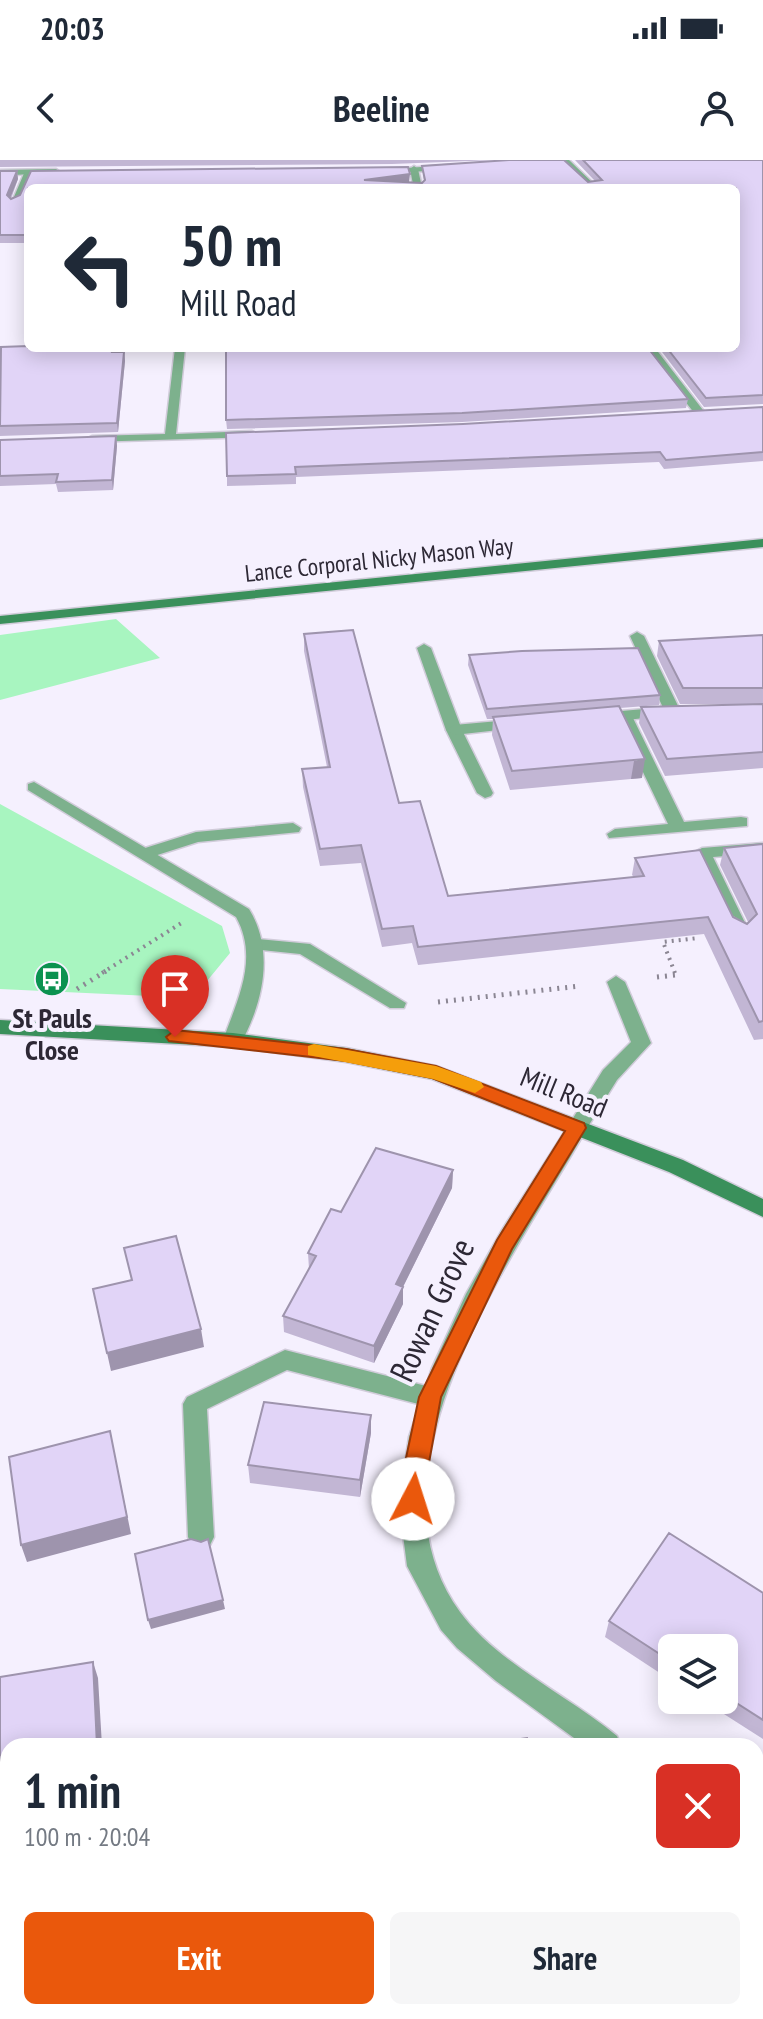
<!DOCTYPE html>
<html lang="en">
<head>
<meta charset="utf-8">
<style>
  body { margin:0; font-family:"PT Sans Narrow",sans-serif; background:#f6f6f7; color:#1f2937; height:100vh; display:flex; flex-direction:column; font-size:30px; white-space:nowrap }
  * { box-sizing:border-box; margin:0 }
  p { font-size:26px; color:#747a83 }
  .icon { flex:none; width:44px; height:44px; fill:none; stroke:currentColor; stroke-width:2; stroke-linecap:round; stroke-linejoin:round }
  .map { position:relative; flex:1; overflow:hidden }
  .drawer { position:absolute; left:0px; top:1578px; width:764px; height:282px; display:flex; flex-direction:column; background:#fff; border-radius:24px 24px 0 0; box-shadow:0 4px 20px #0003 }
  .drawer>* { flex:none }
  .hud { position:absolute; left:24px; top:24px; width:716px; height:168px; border-radius:12px; box-shadow:0 4px 20px #0003; background:#fff; color:#1f2937; overflow:hidden }
  .tools { position:absolute; left:658px; top:1474px; display:grid; gap:16px }
  .tools a { display:grid; place-items:center; width:80px; height:80px; border-radius:12px; background:#fff; box-shadow:0 4px 20px #0003; font-size:40px }
  .pin { position:absolute; display:grid; place-items:center; width:68px; height:68px; color:#fff; margin:-82px -34px; border-radius:50% 50% 50% 0; rotate:-45deg; box-shadow:0 0 8px #0007 }
  .pin .icon { rotate:45deg }
  .me { position:absolute; width:88px; margin:-44px; rotate:5deg; stroke-linejoin:round; filter:drop-shadow(0 0 6px #0008) }
  .turn { display:flex; align-items:center; gap:28px; height:168px; padding:0 24px; font-size:36px }
  .turn .icon { width:104px; height:104px; stroke-width:2.5 }
  .turn b { display:block; font-size:56px; line-height:68px }
  .round { display:grid; place-items:center; flex:none; width:84px; height:84px; border-radius:12px; background:#f6f6f7 }
  .summary { display:flex; align-items:center; justify-content:space-between; height:136px; padding:0 24px }
  h1 { font-size:48px; font-weight:600; line-height:60px }
  .action { display:flex; gap:16px; margin-top:auto; padding:16px 24px }
  .action a { flex:1; height:92px; border-radius:12px; background:#ea580c; color:#fff; font-size:32px; font-weight:600; line-height:92px; text-align:center }
  .action a+a { background:#f6f6f7; color:#1f2937 }
  .status { display:flex; justify-content:space-between; align-items:center; height:56px; padding:0 40px; background:#fff; direction:ltr }
  .status svg { height:22px; fill:currentColor }
  header { display:flex; justify-content:space-between; align-items:center; height:104px; padding:0 24px; background:#fff; font-size:36px; font-weight:600 }
  .map>svg:first-child { display:block }
</style>
</head>
<body>
<div class="status"><b>20:03</b><svg viewBox="0 0 49 12"><path d="M0 12V9h3v3zM5 12V6h3v6zM10 12V3h3v9zM15 12V0h3v12zM26 1h20v11H26zM47 4h2v5h-2z"/></svg></div>
<header><svg class="icon" aria-label="back" viewBox="0 0 24 24"><path d="M15 5l-7 7 7 7"/></svg>Beeline<svg class="icon" aria-label="person" viewBox="0 0 24 24"><circle cx="12" cy="8" r="4"/><path d="M4 21q1-7 8-7t8 7"/></svg></header>
<div class="map">
<svg width="763" height="1859" viewBox="0 0 763 1859">
  <rect width="100%" height="100%" fill="#f5f0fe"/>
  <path fill="#a8f5c0" d="M 116,459 L 160,498 L 0,540 L 0,475 Z
    M 0,644 L 222,766 L 230,793 L 193,838 L 0,829 Z"/>
  <g fill="none" stroke-linecap="round" stroke-linejoin="round">
    <g stroke="#d1ccda" stroke-width="3">
      <path id="lane" d="M 560,0 L 569,0 L 598,28 L 589,28 Z
        M 414,6 L 418,9 L 422,28 L 391,28 L 395,24 L 413,24 L 410,9 Z
        M 25,11 L 32,13 L 18,42 L 11,44 Z
        M 637,472 L 644,476 L 681,552 L 678,555 L 668,555 L 665,552 L 630,476 Z
        M 424,484 L 431,488 L 462,570 L 493,633 L 491,636 L 485,638 L 477,633 L 446,570 L 417,488 Z
        M 624,551 L 632,556 L 684,662 L 741,657 L 747,658 L 747,666 L 609,678 L 607,674 L 615,669 L 668,664 L 616,556 Z
        M 293,663 L 301,668 L 299,672 L 198,682 L 148,698 L 139,693 L 142,689 L 196,672 Z
        M 763,683 L 763,693 L 713,697 L 750,773 L 741,779 L 732,773 L 693,693 L 702,688 Z
        M 258,779 L 310,784 L 406,843 L 404,848 L 390,848 L 300,794 L 252,789 L 249,785 Z
        M 616,816 L 625,822 L 651,883 L 617,920 L 584,973 L 570,973 L 567,968 L 570,963 L 603,910 L 631,882 L 607,822 Z
        M 285,1190 L 430,1227 L 438,1230 L 442,1237 L 438,1244 L 430,1247 L 287,1210 L 207,1249 L 214,1377 L 210,1385 L 201,1389 L 192,1385 L 188,1377 L 183,1244 L 187,1237 Z
        M 763,1642 L 763,1672 L 756,1673 L 756,1643 Z"/>
    </g>
    <g stroke="#d1ccda" stroke-width="3">
      <path id="street" d="M 448,5 L 451,10 L 384,13 L 380,10 Z
        M 0,10 L 56,9 L 60,12 L 0,16 Z
        M 175,188 L 185,188 L 176,274 L 252,271 L 256,273 L 256,277 L 88,282 L 88,278 L 92,276 L 165,274 Z
        M 644,188 L 655,188 L 706,254 L 706,258 L 698,258 Z
        M 667,547 L 672,549 L 672,555 L 599,563 L 591,558 L 599,553 Z
        M 520,559 L 525,561 L 525,567 L 454,575 L 446,570 L 454,565 Z
        M 34,622 L 249,749 C 275,791 263,843 240,885 L 233,887 L 223,880 C 238,839 259,798 236,757 L 28,630 L 28,624 Z
        M 577,960 L 584,963 L 587,968 C 517,1093 355,1308 460,1452 C 496,1502 569,1536 617,1576 L 621,1586 L 585,1586 L 496,1521 L 457,1488 L 441,1470 L 407,1406 L 399,1344 L 409,1277 L 432,1208 L 466,1134 L 502,1070 L 570,963 Z
        M 686,1852 L 718,1852 L 719,1859 L 687,1859 Z"/>
    </g>
    <g stroke="#d1ccda" stroke-width="3">
      <path id="secondary" d="M 763,379 L 763,387 L 0,464 L 0,456 Z
        M 0,860 L 233,873 L 346,888 L 436,906 L 683,1000 L 763,1039 L 763,1057 L 669,1012 L 432,919 L 346,902 L 233,887 L 0,874 Z"/>
    </g>
    <path stroke="#8b8693" stroke-width="4" stroke-dasharray="2 5" stroke-linecap="butt" d="M 102,813 L 183,762
      M 675,813 L 663,782 L 698,778"/>
    <path stroke="#8b8693" stroke-width="5" stroke-dasharray="2 6" stroke-linecap="butt" d="M 657,817 L 676,815 L 674,811
      M 77,829 L 106,811
      M 438,842 L 580,826"/>
    <use href="#lane" fill="#7db18d" fill-rule="evenodd"/>
    <use href="#street" fill="#7db18d" fill-rule="evenodd"/>
    <use href="#secondary" fill="#3a905b" fill-rule="evenodd"/>
  </g>
  <path fill="#c2b6d4" d="M 0,0 L 495,0 L 392,4 L 0,7 Z
    M 509,0 L 564,0 L 588,22 L 595,21 L 575,0 L 763,0 L 763,244 L 704,247 L 659,188 L 736,188 L 736,28 L 28,28 L 28,83 L 0,83 L 0,11 L 17,11 L 18,19 L 11,39 L 20,35 L 31,11 L 408,7 L 409,22 L 407,22 L 422,23 L 424,21 L 422,6 Z
    M 28,188 L 116,188 L 115,192 L 124,192 L 125,201 L 118,272 L 0,276 L 0,190 Z
    M 688,239 L 686,248 L 462,262 L 227,269 L 226,260 Z
    M 763,247 L 763,301 L 664,309 L 659,302 L 296,317 L 296,324 L 227,326 L 227,316 L 463,264 Z
    M 116,276 L 117,286 L 113,330 L 58,332 L 56,324 L 0,326 L 0,280 Z
    M 304,474 L 399,643 L 448,736 L 634,717 L 632,715 L 635,698 L 747,764 L 748,762 L 720,705 L 724,688 L 763,684 L 763,879 L 754,880 L 704,774 L 418,805 L 412,783 L 382,787 L 361,703 L 320,706 L 303,627 L 302,609 L 327,607 L 304,491 Z
    M 763,475 L 763,544 L 680,544 L 657,496 L 659,481 Z
    M 469,495 L 660,535 L 659,545 L 620,548 L 642,618 L 510,630 L 492,575 L 493,559 L 487,559 L 468,505 Z
    M 763,544 L 763,608 L 665,616 L 639,563 L 641,547 Z
    M 453,1010 L 452,1028 L 403,1127 L 403,1144 L 374,1203 L 284,1172 L 283,1156 L 309,1109 L 308,1093 L 341,1052 Z
    M 371,1255 L 371,1273 L 360,1337 L 250,1323 L 248,1305 Z
    M 763,1433 L 763,1579 L 702,1540 L 724,1540 L 724,1488 L 672,1488 L 672,1521 L 605,1477 L 609,1461 Z
    M 763,1773 L 763,1859 L 757,1859 L 755,1852 L 756,1774 Z
    M 369,1852 L 452,1852 L 452,1854 L 426,1859 L 370,1859 Z
    M 462,1852 L 613,1852 L 615,1859 L 463,1859 Z"/>
  <path fill="#9e94ad" d="M 17,11 L 18,19 L 8,43 L 7,35 Z
    M 410,14 L 409,22 L 364,20 Z
    M 124,192 L 125,201 L 118,272 L 117,263 Z
    M 116,276 L 117,286 L 113,330 L 112,320 Z
    M 645,599 L 642,618 L 631,619 L 634,601 Z
    M 453,1010 L 452,1028 L 396,1141 L 396,1124 Z
    M 403,1127 L 403,1144 L 374,1203 L 374,1186 Z
    M 201,1169 L 204,1187 L 111,1211 L 107,1193 Z
    M 371,1255 L 371,1273 L 360,1337 L 360,1320 Z
    M 110,1271 L 131,1374 L 27,1402 L 21,1385 Z
    M 223,1440 L 225,1449 L 151,1469 L 148,1460 Z
    M 93,1502 L 98,1518 L 102,1586 L 97,1586 Z
    M 111,1852 L 116,1852 L 117,1859 L 111,1859 Z"/>
  <path fill="#e1d4f7" stroke="#9e94ad" stroke-width="2" d="M 509,0 L 564,0 L 588,22 L 602,20 L 583,0 L 763,0 L 763,235 L 706,238 L 667,188 L 736,188 L 736,28 L 28,28 L 28,75 L 0,75 L 0,11 L 17,11 L 7,35 L 11,39 L 20,35 L 31,11 L 408,7 L 410,14 L 364,20 L 422,23 L 425,20 L 422,6 Z
    M 28,186 L 28,188 L 113,188 L 112,192 L 124,192 L 117,263 L 0,266 L 1,187 Z
    M 226,188 L 648,188 L 688,239 L 462,253 L 226,260 Z
    M 763,247 L 763,292 L 666,300 L 660,292 L 295,307 L 296,314 L 227,316 L 226,273 L 463,264 Z
    M 116,276 L 112,320 L 56,322 L 58,314 L 0,316 L 0,280 Z
    M 353,470 L 399,643 L 420,641 L 448,736 L 644,716 L 635,698 L 700,690 L 733,757 L 747,764 L 757,754 L 724,688 L 763,684 L 763,861 L 759,862 L 708,757 L 418,787 L 413,766 L 382,769 L 361,685 L 320,689 L 302,609 L 330,607 L 304,474 Z
    M 763,475 L 763,528 L 683,528 L 659,481 Z
    M 638,488 L 660,535 L 487,549 L 469,495 L 522,491 Z
    M 763,544 L 763,592 L 667,599 L 641,547 Z
    M 619,546 L 645,599 L 512,611 L 493,557 Z
    M 376,988 L 453,1010 L 396,1124 L 403,1127 L 374,1186 L 283,1156 L 316,1096 L 308,1093 L 331,1049 L 341,1052 Z
    M 176,1076 L 201,1169 L 107,1193 L 93,1129 L 132,1120 L 124,1088 Z
    M 264,1242 L 371,1255 L 360,1320 L 248,1305 Z
    M 110,1271 L 127,1357 L 21,1385 L 9,1297 Z
    M 669,1373 L 763,1433 L 763,1560 L 724,1535 L 724,1488 L 672,1488 L 672,1502 L 609,1461 Z
    M 191,1379 L 201,1382 L 208,1379 L 223,1440 L 148,1460 L 135,1394 Z
    M 93,1502 L 97,1586 L 8,1586 L 8,1852 L 111,1852 L 111,1859 L 0,1859 L 0,1517 Z
    M 527,1578 L 529,1586 L 470,1586 Z
    M 763,1773 L 763,1842 L 756,1812 L 756,1774 Z
    M 369,1852 L 430,1852 L 395,1859 L 370,1859 Z
    M 466,1852 L 613,1852 L 615,1859 L 467,1859 Z"/>
  <path fill="#ea580c" stroke="#983908" stroke-width="2" d="M 175,870 L 346,889 L 436,906 L 584,963 L 586,968 L 512,1089 L 441,1237 L 421,1346 L 413,1349 L 405,1346 L 402,1339 L 403,1312 L 419,1237 L 497,1080 L 565,971 L 432,918 L 346,901 L 169,881 L 166,877 Z"/>
  <path fill="#f59e0b" d="M 314,884 L 436,906 L 481,922 L 484,927 L 475,933 L 433,919 L 308,895 L 308,886 Z"/>
  <defs>
    <g id="bus-disc" transform="scale(1.8)"><circle r="9.5" fill="#0b9250" stroke="#f5f0fe"/><path d="M-5-6H5V4H4V6H2V4H-2V6H-4V4H-5ZM-3.5-4V0h7V-4ZM-3.5 1.2v1.5H-2V1.2ZM2 1.2v1.5H3.5V1.2Z" fill="#fff"/></g>
  </defs>
  <g fill-rule="evenodd">
    <use href="#bus-disc" x="52" y="819"/>
  </g>
  <g text-anchor="middle" stroke-width="8" stroke-linejoin="round" paint-order="stroke">
    <g font-size="24" fill="#2d2835" stroke="#f5f0fe">
      <text transform="translate(379 400) rotate(-6)" y="8">Lance Corporal Nicky Mason Way</text>
    </g>
    <g font-size="28" font-weight="bold" fill="#2d2835" stroke="#f5f0fe">
      <text x="52" y="868">St Pauls<tspan x="52" dy="32">Close</tspan></text>
    </g>
    <g font-size="28" fill="#2d2835" stroke="#f5f0fe">
      <text transform="translate(564 932) rotate(22)" y="10">Mill Road</text>
    </g>
    <g font-size="34" fill="#2d2835" stroke="#f5f0fe">
      <text transform="translate(432 1150) rotate(-65)" y="12">Rowan Grove</text>
    </g>
  </g>
</svg>
<div class="tools">
<a><svg class="icon" aria-label="layers" viewBox="0 0 24 24"><path d="M12 4l9 5-9 5-9-5zM3 14l9 5 9-5"/></svg></a>
</div>
<div class="pin" style="left:175px;top:877px;background:#d93025"><svg class="icon" aria-label="arrive" viewBox="0 0 24 24"><path d="M6 21V4h12l-3 4 3 4H6"/></svg></div>
<svg class="me" style="left:413px;top:1339px" viewBox="-20 -20 40 40"><circle r="19" fill="#fff"/><path d="M0-13L10 11 0 6-10 11z" fill="#ea580c"/></svg>
<div class="hud">
<div class="turn"><svg class="icon" aria-label="left" viewBox="0 0 24 24"><path d="M17 20v-9H6M10 6l-5 5 5 5"/></svg><div><b>50 m</b>Mill Road</div></div>
</div>
<section class="drawer">
<div class="summary"><div><h1>1 min</h1><p>100 m · 20:04</p></div><a class="round" style="background:#d93025;color:#fff"><svg class="icon" aria-label="close" viewBox="0 0 24 24"><path d="M6 6l12 12M18 6L6 18"/></svg></a></div>
<div class="action"><a>Exit</a><a>Share</a></div>
</section>
</div>
</body>
</html>
